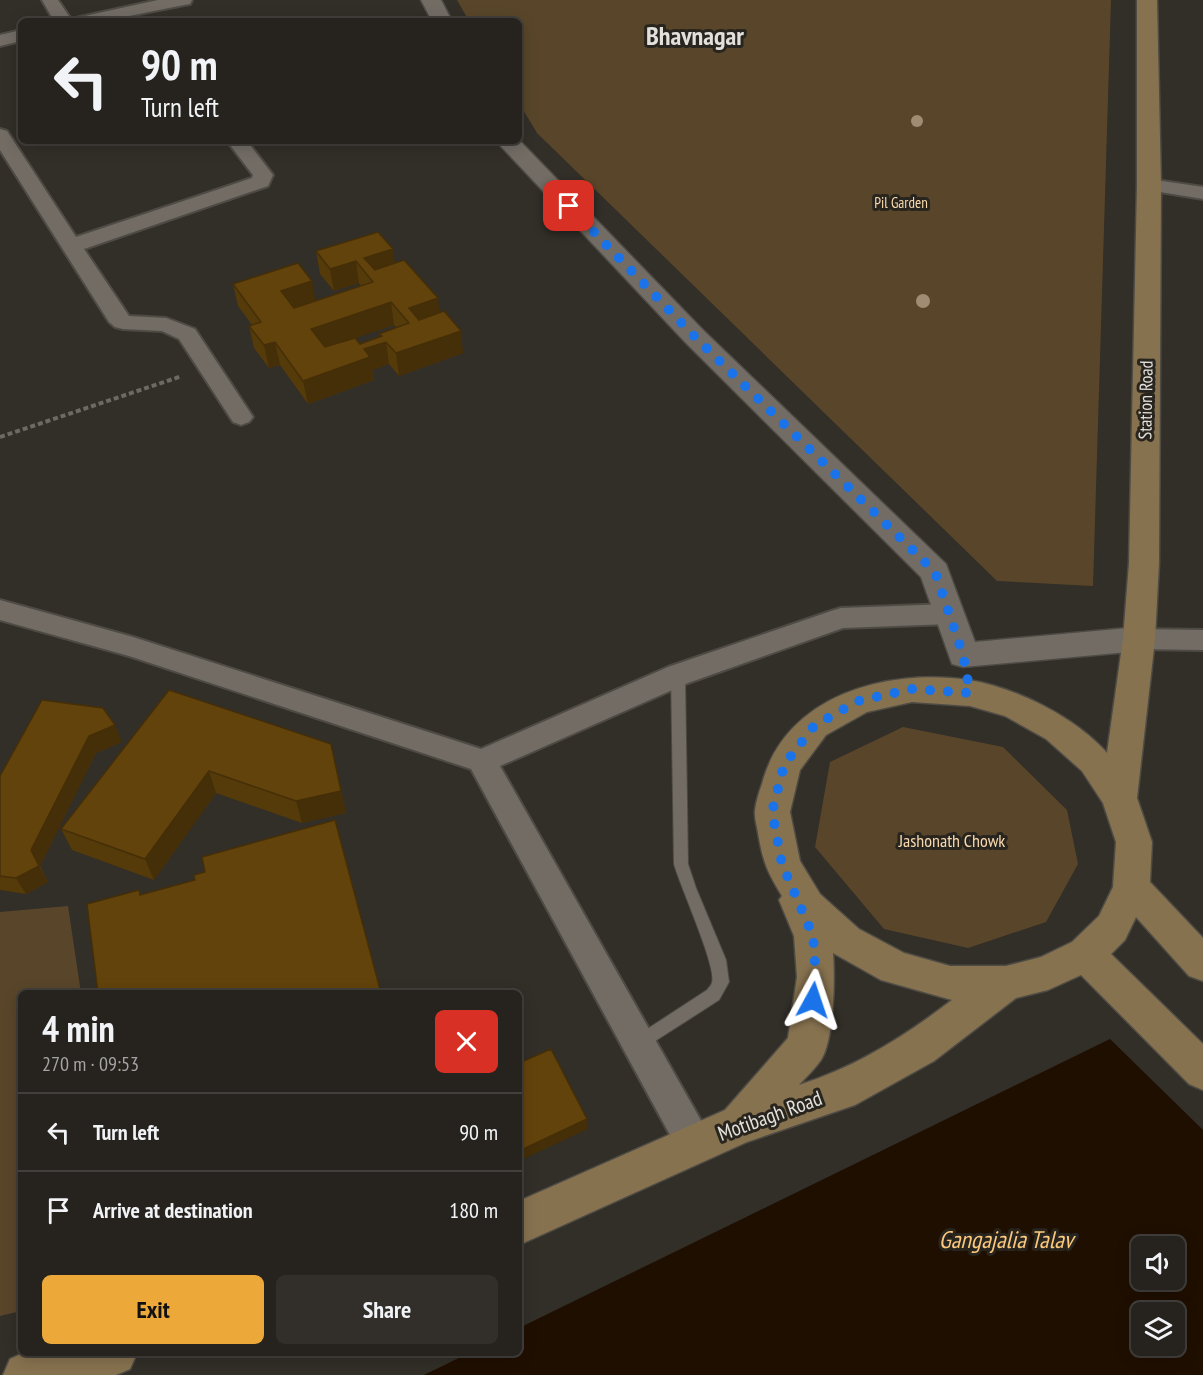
<!DOCTYPE html>
<html lang="en">
<head>
<meta charset="utf-8">
<style>
  body { margin:0; font-family:"PT Sans Narrow",sans-serif; background:#322f2b; color:#f1f3f6; height:100vh; display:flex; flex-direction:column; font-size:22px; white-space:nowrap }
  * { box-sizing:border-box; margin:0 }
  p { font-size:20px; color:#a4a4a4 }
  .icon { flex:none; width:33px; height:33px; fill:none; stroke:currentColor; stroke-width:2; stroke-linecap:round; stroke-linejoin:round }
  .map { position:relative; flex:1; overflow:hidden }
  .sheet { position:absolute; left:18px; top:990px; width:504px; height:366px; display:flex; flex-direction:column; background:#26221e; border-radius:9px; box-shadow:0 3px 15px #0003,0 0 0 2px #423f3c }
  .sheet>* { flex:none }
  .hud { position:absolute; left:18px; top:18px; width:504px; height:126px; border-radius:9px; box-shadow:0 3px 15px #0003,0 0 0 2px #423f3c; background:#26221e; color:#f1f3f6; overflow:hidden }
  .fabs { position:absolute; left:1131px; top:1236px; display:grid; gap:12px }
  .fabs a { display:grid; place-items:center; width:54px; height:54px; border-radius:9px; background:#26221e; box-shadow:0 3px 15px #0003,0 0 0 2px #423f3c; font-size:30px }
  .pin { position:absolute; display:grid; place-items:center; width:51px; height:51px; color:#fff; margin:-26px; border-radius:12px; box-shadow:0 3px 9px #0006 }
  .me { position:absolute; width:66px; margin:-33px; rotate:5deg; stroke-linejoin:round; filter:drop-shadow(0 0 4px #0008) }
  .turn { display:flex; align-items:center; gap:21px; height:126px; padding:0 24px; font-size:27px }
  .turn .icon { width:78px; height:78px; stroke-width:2.5 }
  .turn b { display:block; font-size:42px; line-height:51px }
  .round { display:grid; place-items:center; flex:none; width:63px; height:63px; border-radius:9px; background:#322f2b }
  .headline { display:flex; align-items:center; justify-content:space-between; height:102px; padding:0 24px }
  h1 { font-size:36px; font-weight:700; line-height:45px }
  .cta { display:flex; gap:12px; margin-top:auto; padding:12px 24px }
  .cta a { flex:1; height:69px; border-radius:9px; background:#eca93a; color:#111; font-size:24px; font-weight:700; line-height:69px; text-align:center }
  .cta a+a { background:#322f2b; color:#f1f3f6 }
  ul { padding:0; list-style:none }
  li { display:flex; align-items:center; gap:18px; height:78px; padding:0 24px; border-top:2px solid #423f3c }
  li div { flex:1 }
  li b { display:block; font-size:22px }
  li em { font-style:normal }
  .map>svg:first-child { display:block }
</style>
</head>
<body>
<div class="map">
<svg width="1203" height="1375" viewBox="0 0 1203 1375">
  <rect width="100%" height="100%" fill="#322e28"/>
  <path fill="#59462a" d="M 457,0 L 1111,0 L 1093,586 L 997,581 L 537,133 L 519,103 L 519,21 L 469,21 Z
    M 903,727 L 1003,747 L 1067,810 L 1078,864 L 1046,922 L 968,948 L 884,929 L 815,847 L 830,762 Z
    M 68,906 L 81,993 L 21,993 L 21,1311 L 0,1316 L 0,912 Z"/>
  <path fill="#1f0f00" fill-rule="evenodd" d="M 1110,1039 L 1203,1130 L 1203,1375 L 424,1375 L 469,1353 L 519,1353 L 519,1328 ZM 1142,1246 L 1174,1246 L 1174,1280 L 1142,1280 ZM 1142,1312 L 1174,1312 L 1174,1346 L 1142,1346 Z"/>
  <g fill="none" stroke-linecap="round" stroke-linejoin="round">
    <g stroke="#4e4b45" stroke-width="2">
      <path id="service" d="M 678,670 L 685,675 L 688,864 L 696,888 L 726,960 L 729,982 L 719,1000 L 638,1052 L 632,1049 L 630,1044 L 632,1039 L 707,990 C 709,987 712,985 712,982 C 717,967 680,886 674,864 L 671,675 Z"/>
    </g>
    <g stroke="#4e4b45" stroke-width="4">
      <path id="minor" d="M 42,0 L 58,0 L 71,19 L 158,0 L 192,0 L 190,4 L 184,5 L 104,21 L 54,21 Z
        M 21,30 L 21,41 L 0,46 L 0,35 Z
        M 0,129 L 7,131 L 76,237 L 252,178 L 253,175 L 227,141 L 247,141 L 273,175 L 268,186 L 84,249 L 129,316 L 166,318 L 195,329 L 253,417 L 249,422 L 241,425 L 233,422 L 179,339 L 162,331 L 123,329 L 115,327 L 109,322 L 0,150 Z
        M 1149,179 L 1203,187 L 1203,199 L 1142,189 L 1139,185 L 1142,181 Z
        M 0,600 L 133,637 L 481,749 L 668,667 L 831,611 L 841,608 L 949,604 L 959,607 L 963,614 L 959,621 L 949,624 L 843,628 L 688,683 L 500,766 L 708,1133 L 713,1145 L 708,1157 L 695,1163 L 682,1157 L 471,769 L 129,656 L 0,620 Z
        M 1139,629 L 1203,630 L 1203,650 L 1139,649 L 1129,646 L 1125,639 L 1129,632 Z"/>
    </g>
    <g stroke="#4e4b45" stroke-width="3">
      <path id="tertiary" d="M 421,0 L 441,0 L 452,21 L 432,21 Z
        M 519,140 L 703,330 L 946,564 L 975,642 L 1139,627 L 1150,631 L 1155,639 L 1150,647 L 1139,651 L 963,667 L 952,664 L 921,577 L 685,342 L 496,141 Z"/>
    </g>
    <g stroke="#4e4b45" stroke-width="3">
      <path id="secondary" d="M 1137,0 L 1157,0 L 1161,185 L 1159,563 L 1155,639 L 1137,798 L 1152,842 L 1150,882 L 1203,938 L 1203,981 L 1189,976 L 1136,917 L 1125,940 L 1111,954 L 1203,1044 L 1203,1090 L 1189,1084 L 1081,975 L 1048,990 L 1016,998 L 934,1061 L 855,1105 L 747,1142 L 519,1245 L 519,1201 L 725,1110 L 788,1038 L 797,977 L 794,936 L 779,900 L 782,896 C 766,870 763,861 758,833 C 757,826 754,817 755,810 C 756,802 759,792 762,784 C 785,695 887,668 969,680 C 1017,688 1075,717 1107,753 L 1123,639 L 1129,563 L 1137,185 ZM 912,702 L 970,706 L 1005,716 L 1046,739 L 1082,771 L 1103,803 L 1116,842 L 1113,887 L 1099,916 L 1072,942 L 1041,957 L 1006,966 L 950,966 L 904,953 L 859,929 L 820,894 L 800,861 L 790,812 L 800,770 L 826,735 L 867,712 ZM 833,953 L 881,980 L 952,1000 C 905,1036 856,1067 799,1085 C 806,1077 815,1069 821,1060 C 834,1040 835,978 833,953 Z
        M 23,1353 L 137,1353 L 130,1369 L 116,1375 L 3,1375 L 10,1359 Z"/>
    </g>
    <path stroke="#6d6964" stroke-width="4" stroke-dasharray="5 3" stroke-linecap="butt" d="M 0,437 L 182,376"/>
    <use href="#service" fill="#726c65" fill-rule="evenodd"/>
    <use href="#minor" fill="#726c65" fill-rule="evenodd"/>
    <use href="#tertiary" fill="#726c65" fill-rule="evenodd"/>
    <use href="#secondary" fill="#87724f" fill-rule="evenodd"/>
  </g>
  <g fill="#9f8c72">
    <circle cx="917" cy="121" r="6"/>
    <circle cx="923" cy="301" r="7"/>
  </g>
  <path fill="#553a0a" fill-rule="evenodd" d="M 316,251 L 395,263 L 439,313 L 463,353 L 399,376 L 389,364 L 372,370 L 374,380 L 308,404 L 280,365 L 269,368 L 254,348 L 249,326 L 252,325 L 238,306 L 233,284 L 316,301 L 361,286 L 359,283 L 334,291 L 320,274 ZM 394,325 L 397,328 L 379,334 L 380,337 L 360,344 L 355,338 Z
    M 169,690 L 331,744 L 346,813 L 302,823 L 216,793 L 154,880 L 72,850 L 61,829 Z
    M 122,742 L 96,753 L 40,866 L 48,882 L 26,894 L 0,890 L 0,776 Z"/>
  <path fill="#452f08" d="M 393,249 L 396,271 L 371,279 L 364,258 Z
    M 356,261 L 359,283 L 334,291 L 330,269 Z
    M 312,281 L 316,303 L 285,314 L 281,291 Z
    M 438,298 L 440,321 L 411,331 L 409,308 Z
    M 391,302 L 394,325 L 315,352 L 311,329 Z
    M 461,331 L 463,353 L 399,376 L 396,353 Z
    M 275,342 L 280,365 L 269,368 L 264,345 Z
    M 386,342 L 389,364 L 372,370 L 374,380 L 308,404 L 303,381 L 364,349 Z
    M 115,725 L 122,742 L 96,753 L 40,866 L 31,850 L 89,736 Z
    M 331,744 L 346,813 L 302,823 L 296,801 Z
    M 209,771 L 216,793 L 154,880 L 145,859 Z
    M 39,866 L 48,882 L 26,894 L 16,878 Z
    M 587,1119 L 588,1129 L 519,1161 L 519,1151 Z"/>
  <path fill="#63430c" stroke="#452f08" stroke-width="1.5" fill-rule="evenodd" d="M 378,232 L 393,249 L 364,258 L 375,270 L 404,260 L 438,298 L 409,308 L 419,320 L 444,311 L 461,331 L 396,353 L 386,342 L 364,349 L 370,357 L 303,381 L 275,342 L 264,345 L 249,326 L 261,322 L 233,284 L 298,263 L 312,281 L 281,291 L 294,308 L 373,282 L 356,261 L 330,269 L 316,251 ZM 391,302 L 409,323 L 379,334 L 382,336 L 360,344 L 355,338 L 325,347 L 311,329 Z
    M 169,690 L 331,744 L 341,791 L 296,801 L 209,771 L 145,859 L 61,829 Z
    M 42,700 L 103,708 L 115,725 L 89,736 L 31,850 L 39,866 L 16,878 L 0,876 L 0,776 Z
    M 335,820 L 381,993 L 98,993 L 87,904 L 139,890 L 140,895 L 195,880 L 194,875 L 205,872 L 202,857 Z
    M 551,1049 L 587,1119 L 519,1151 L 519,1063 Z"/>
  <g fill="none" stroke-linecap="round" stroke-linejoin="round">
    <path stroke="#1a73e8" stroke-width="10" stroke-dasharray="0 18" d="M 569,206 L 694,336 L 935,572 L 963,655 L 970,693 L 912,689 L 858,701 L 814,726 L 784,765 L 772,812 L 782,864 L 813,936 L 816,978 L 813,1000"/>
  </g>
  <g text-anchor="middle" stroke-width="6" stroke-linejoin="round" paint-order="stroke">
    <g font-size="15" fill="#f9d9ae" stroke="#28241e">
      <text x="901" y="208">Pil Garden</text>
    </g>
    <g font-size="18" fill="#e3e0dc" stroke="#28241e">
      <text transform="translate(1146 400) rotate(-89)" y="6">Station Road</text>
    </g>
    <g font-size="18" fill="#f9d9ae" stroke="#28241e">
      <text x="952" y="847">Jashonath Chowk</text>
    </g>
    <g font-size="21" fill="#e3e0dc" stroke="#28241e">
      <text transform="translate(770 1116) rotate(-20)" y="7">Motibagh Road</text>
    </g>
    <g font-size="24" font-style="italic" fill="#fcc87d" stroke="#28241e">
      <text x="1006" y="1248">Gangajalia Talav</text>
    </g>
    <g font-size="26" font-weight="bold" fill="#e3e0dc" stroke="#28241e">
      <text x="695" y="45">Bhavnagar</text>
    </g>
  </g>
</svg>
<div class="fabs">
<a><svg class="icon" aria-label="sound" viewBox="0 0 24 24"><path d="M4 9h4l5-4v14l-5-4H4zM17 9q2 3 0 6"/></svg></a>
<a><svg class="icon" aria-label="layers" viewBox="0 0 24 24"><path d="M12 4l9 5-9 5-9-5zM3 14l9 5 9-5"/></svg></a>
</div>
<div class="pin" style="left:569px;top:206px;background:#d93025"><svg class="icon" aria-label="arrive" viewBox="0 0 24 24"><path d="M6 21V4h12l-3 4 3 4H6"/></svg></div>
<svg class="me" style="left:813px;top:1000px" viewBox="-20 -20 40 40"><path d="M0-17L14 15 0 8-14 15z" fill="#1a73e8" stroke="#fff" stroke-width="4"/></svg>
<div class="hud">
<div class="turn"><svg class="icon" aria-label="left" viewBox="0 0 24 24"><path d="M17 20v-9H6M10 6l-5 5 5 5"/></svg><div><b>90 m</b>Turn left</div></div>
</div>
<section class="sheet">
<div class="headline"><div><h1>4 min</h1><p>270 m · 09:53</p></div><a class="round" style="background:#d93025;color:#fff"><svg class="icon" aria-label="close" viewBox="0 0 24 24"><path d="M6 6l12 12M18 6L6 18"/></svg></a></div>
<ul>
<li><svg class="icon" aria-label="left" viewBox="0 0 24 24"><path d="M17 20v-9H6M10 6l-5 5 5 5"/></svg><div><b>Turn left</b></div><em>90 m</em></li>
<li><svg class="icon" aria-label="arrive" viewBox="0 0 24 24"><path d="M6 21V4h12l-3 4 3 4H6"/></svg><div><b>Arrive at destination</b></div><em>180 m</em></li>
</ul>
<div class="cta"><a>Exit</a><a>Share</a></div>
</section>
</div>
</body>
</html>
